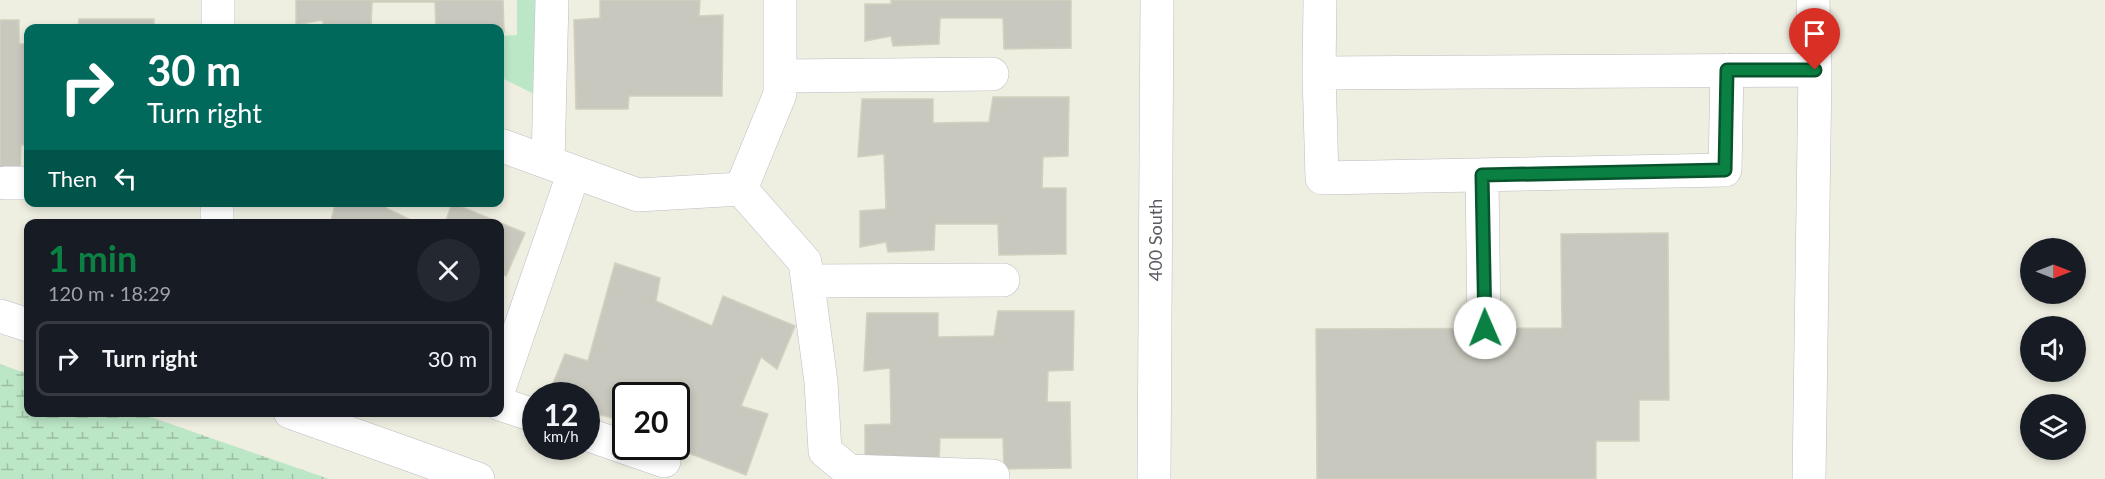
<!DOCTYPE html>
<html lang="en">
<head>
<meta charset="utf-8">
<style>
  body { margin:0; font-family:Lato,sans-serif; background:#242831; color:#f1f3f6; height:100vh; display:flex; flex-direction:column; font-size:22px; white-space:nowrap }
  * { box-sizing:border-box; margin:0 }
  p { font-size:20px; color:#9ea1a6 }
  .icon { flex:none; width:33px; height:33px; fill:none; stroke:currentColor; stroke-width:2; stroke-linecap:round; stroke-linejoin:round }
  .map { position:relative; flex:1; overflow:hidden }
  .panel { position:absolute; left:24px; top:219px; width:480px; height:198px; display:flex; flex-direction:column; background:#171b24; border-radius:12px; box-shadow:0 3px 9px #0003 }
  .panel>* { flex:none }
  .top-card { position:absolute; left:24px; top:24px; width:480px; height:183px; border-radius:12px; box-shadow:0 3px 9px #0003; background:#00695c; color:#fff; overflow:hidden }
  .needle { width:39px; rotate:90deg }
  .tools { position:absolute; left:2020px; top:238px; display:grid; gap:12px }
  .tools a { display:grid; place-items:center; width:66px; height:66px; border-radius:50%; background:#171b24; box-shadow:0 3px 9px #0003; font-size:30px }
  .speed { position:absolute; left:522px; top:382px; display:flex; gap:12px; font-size:30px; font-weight:700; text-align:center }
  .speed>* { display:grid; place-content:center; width:78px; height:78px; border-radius:50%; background:#171b24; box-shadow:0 3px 9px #0003; line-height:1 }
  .speed small { font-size:15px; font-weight:400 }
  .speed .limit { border:3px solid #111; border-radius:9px; background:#fff; color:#111 }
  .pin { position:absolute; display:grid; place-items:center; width:51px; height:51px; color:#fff; margin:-62px -26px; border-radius:50% 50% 50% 0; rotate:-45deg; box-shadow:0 0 6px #0007 }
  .pin .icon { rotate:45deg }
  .me { position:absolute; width:66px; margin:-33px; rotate:359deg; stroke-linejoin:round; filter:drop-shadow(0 0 4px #0008) }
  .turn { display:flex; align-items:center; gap:21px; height:126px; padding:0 24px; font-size:27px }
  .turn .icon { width:78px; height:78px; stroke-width:2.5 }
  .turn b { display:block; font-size:42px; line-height:51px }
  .then { display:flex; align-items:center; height:57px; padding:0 24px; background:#0003; gap:12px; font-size:22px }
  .round { display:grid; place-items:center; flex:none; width:63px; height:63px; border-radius:32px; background:#242831 }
  .overview { display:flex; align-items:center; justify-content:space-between; height:102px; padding:0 24px }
  h1 { font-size:36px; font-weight:700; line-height:45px; color:#0b8043 }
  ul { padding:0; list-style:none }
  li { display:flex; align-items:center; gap:18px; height:75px; margin:0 12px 9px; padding:0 12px; border:3px solid #363941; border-radius:12px }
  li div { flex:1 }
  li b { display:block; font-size:22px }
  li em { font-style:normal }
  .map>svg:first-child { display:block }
</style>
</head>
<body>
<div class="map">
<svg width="2105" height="479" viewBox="0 0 2105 479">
  <defs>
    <pattern id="wetland-marsh" width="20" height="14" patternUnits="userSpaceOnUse" patternTransform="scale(1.5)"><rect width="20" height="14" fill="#bce7c6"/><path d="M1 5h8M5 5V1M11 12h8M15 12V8" fill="none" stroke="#9cbea4"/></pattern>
  </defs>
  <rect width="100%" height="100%" fill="#eeeee1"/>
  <path fill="#bce7c6" d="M 517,0 L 543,0 L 544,99 L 500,77 L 500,36 L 517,35 Z"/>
  <path fill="url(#wetland-marsh)" d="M 0,364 L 28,374 L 28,412 L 139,413 L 329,479 L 0,479 Z"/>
  <path fill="#c8c8be" stroke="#d2d1bf" stroke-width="1.5" d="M 296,0 L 503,0 L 504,32 L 500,32 L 500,28 L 436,28 L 435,2 L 372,2 L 371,28 L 325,28 L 322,20 L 296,25 Z
    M 600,0 L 700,0 L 699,16 L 723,15 L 722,96 L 629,96 L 628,109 L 576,109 L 574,20 L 600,18 Z
    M 891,0 L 1071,0 L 1071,48 L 1004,49 L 1003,18 L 940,18 L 939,44 L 893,46 L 891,36 L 865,41 L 865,4 L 891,4 Z
    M 79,19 L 154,19 L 154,28 L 78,28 Z
    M 0,20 L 19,20 L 19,44 L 28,44 L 28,145 L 21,145 L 20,171 L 0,172 Z
    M 993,97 L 1069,97 L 1068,156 L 1043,157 L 1042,188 L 1066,188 L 1066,254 L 999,255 L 998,224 L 935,224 L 934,250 L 888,252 L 886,242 L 860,247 L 860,211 L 886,209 L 884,154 L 858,157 L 862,99 L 933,99 L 933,123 L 989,122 Z
    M 336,202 L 387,202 L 386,208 L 419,224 L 330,224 Z
    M 452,203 L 525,233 L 506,276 L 500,271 L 500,224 L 445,224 Z
    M 1668,233 L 1669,400 L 1639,400 L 1639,441 L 1596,441 L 1596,479 L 1317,479 L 1316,329 L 1562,328 L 1561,234 Z
    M 615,263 L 660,278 L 656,301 L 712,326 L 723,296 L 795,326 L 777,369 L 761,357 L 741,406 L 768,414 L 746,475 L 673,447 L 676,447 L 676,438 L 687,422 L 676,418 L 676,396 L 626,396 L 626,400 L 623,399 L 613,418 L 586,411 L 586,396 L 548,396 L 565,354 L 588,361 Z
    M 998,311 L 1074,311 L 1073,370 L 1048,371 L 1047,402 L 1070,402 L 1071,468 L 1004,469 L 1003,438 L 940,438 L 939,464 L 893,466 L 891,456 L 865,461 L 865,425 L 891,424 L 890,368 L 864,371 L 867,313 L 938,313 L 938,337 L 994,336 Z"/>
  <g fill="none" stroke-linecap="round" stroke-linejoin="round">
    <g stroke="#bcbdc4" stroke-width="34">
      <path id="minor" d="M 218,0 L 218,28
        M 1320,0 L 1319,73 L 1815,70 L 1813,0
        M 1319,73 L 1322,178 L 1725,170 L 1727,70
        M 780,76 L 992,74
        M 500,145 L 638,195 L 741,189
        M 548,162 L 552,0
        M 1482,175 L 1484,328
        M 5,183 L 28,183
        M 741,189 L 805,262 L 821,382 L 825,451 L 849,471 L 993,476
        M 741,189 L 780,94 L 780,0
        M 217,224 L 217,202
        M 808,281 L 1003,280
        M 0,316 L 28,325
        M 500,386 L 574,172
        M 500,404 L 536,416
        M 290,412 L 478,479
        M 586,434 L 664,461
        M 1154,479 L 1157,0
        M 1809,479 L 1815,70"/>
    </g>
    <use href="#minor" stroke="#fff" stroke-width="33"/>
  </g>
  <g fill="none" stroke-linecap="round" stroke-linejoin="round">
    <g stroke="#07532c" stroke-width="15">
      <path id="route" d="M 1485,328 L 1482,175 L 1725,170 L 1727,70 L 1815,70"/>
    </g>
    <use href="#route" stroke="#0b8043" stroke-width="10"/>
  </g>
  <g text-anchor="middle" stroke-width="4.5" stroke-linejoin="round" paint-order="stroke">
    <g font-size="18" fill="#5a5c63" stroke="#fff">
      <text transform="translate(1156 240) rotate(-90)" y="6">400 South</text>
    </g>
  </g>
</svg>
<div class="tools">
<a><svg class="needle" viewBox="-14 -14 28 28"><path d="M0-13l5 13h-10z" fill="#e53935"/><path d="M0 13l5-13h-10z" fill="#9ea1a6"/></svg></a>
<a><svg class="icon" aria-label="sound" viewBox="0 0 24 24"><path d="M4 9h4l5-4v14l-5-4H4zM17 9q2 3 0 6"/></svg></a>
<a><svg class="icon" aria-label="layers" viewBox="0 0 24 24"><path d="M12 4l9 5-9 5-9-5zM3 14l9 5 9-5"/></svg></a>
</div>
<div class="speed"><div>12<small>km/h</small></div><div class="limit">20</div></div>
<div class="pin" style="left:1815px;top:70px;background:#d93025"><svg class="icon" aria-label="arrive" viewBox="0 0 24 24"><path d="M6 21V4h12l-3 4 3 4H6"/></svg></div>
<svg class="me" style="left:1485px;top:328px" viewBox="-20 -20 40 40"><circle r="19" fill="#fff"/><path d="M0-13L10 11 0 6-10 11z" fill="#0b8043"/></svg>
<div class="top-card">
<div class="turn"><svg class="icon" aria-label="right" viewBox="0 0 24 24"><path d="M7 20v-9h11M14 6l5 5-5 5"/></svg><div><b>30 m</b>Turn right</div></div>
<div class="then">Then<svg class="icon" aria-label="left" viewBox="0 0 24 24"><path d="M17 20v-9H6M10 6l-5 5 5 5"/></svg></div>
</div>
<section class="panel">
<div class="overview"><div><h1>1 min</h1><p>120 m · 18:29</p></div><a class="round"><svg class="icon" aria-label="close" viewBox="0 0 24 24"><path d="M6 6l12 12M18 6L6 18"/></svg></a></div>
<ul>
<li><svg class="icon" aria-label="right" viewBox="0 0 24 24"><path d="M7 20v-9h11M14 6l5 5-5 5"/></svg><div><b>Turn right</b></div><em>30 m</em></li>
</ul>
</section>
</div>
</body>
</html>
